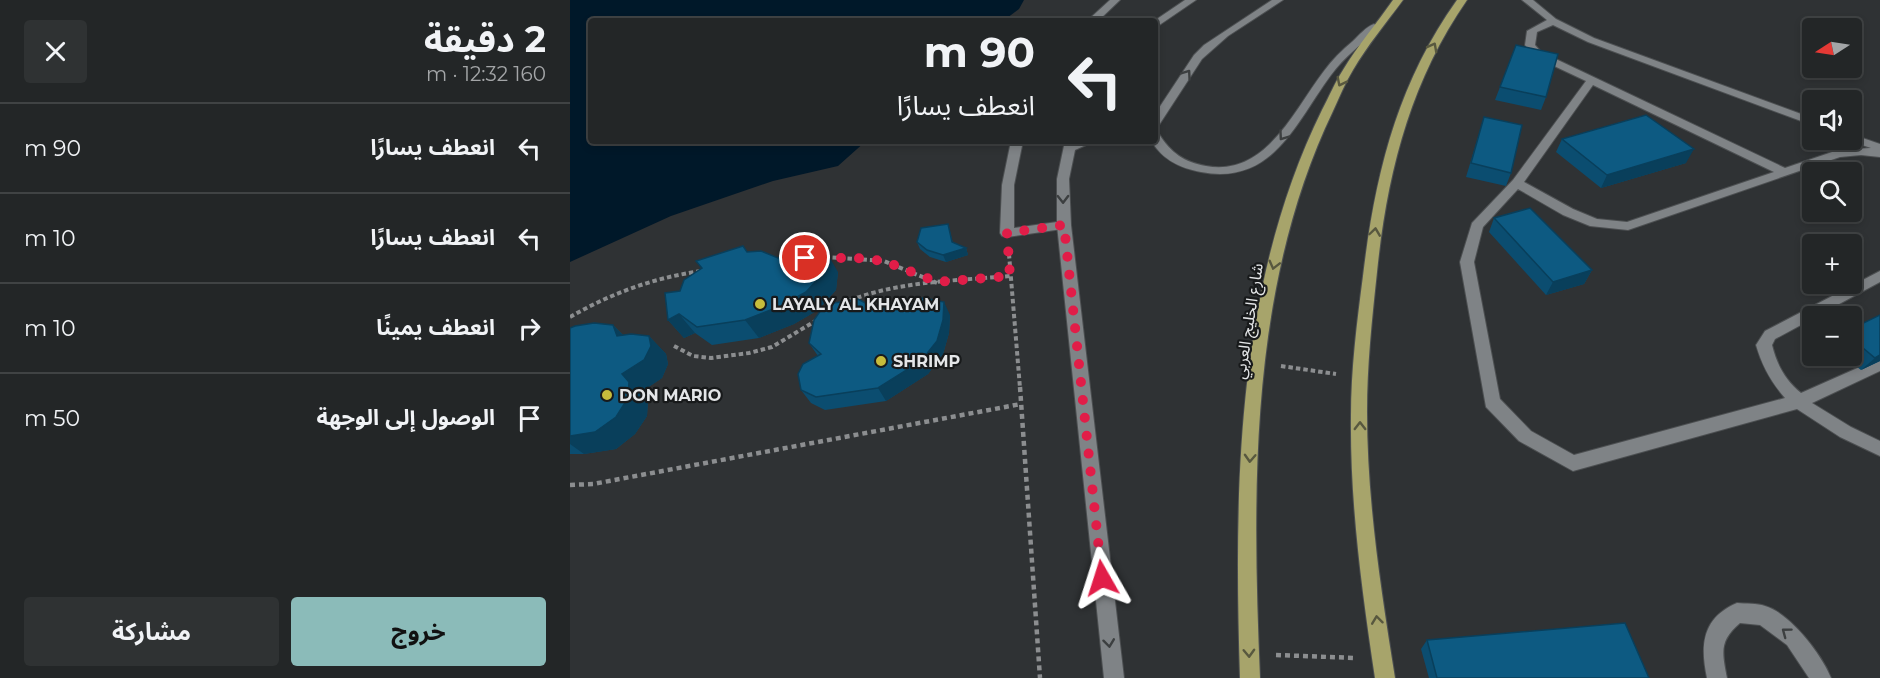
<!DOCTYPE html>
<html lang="ar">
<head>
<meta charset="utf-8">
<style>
  body { margin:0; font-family:Montserrat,"Noto Sans Arabic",sans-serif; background:#2f3233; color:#f1f3f6; direction:rtl; height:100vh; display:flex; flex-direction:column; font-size:22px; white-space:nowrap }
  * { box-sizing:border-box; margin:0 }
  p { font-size:20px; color:#a3a5a7 }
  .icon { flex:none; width:33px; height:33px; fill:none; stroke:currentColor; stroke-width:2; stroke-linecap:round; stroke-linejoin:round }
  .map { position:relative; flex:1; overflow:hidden; direction:ltr }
  .side { display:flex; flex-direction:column; background:#232627; width:570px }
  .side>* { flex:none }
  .hud { position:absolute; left:18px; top:18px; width:570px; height:126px; border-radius:6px; box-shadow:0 3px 9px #0003,0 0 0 2px #404344; direction:rtl; background:#232627; color:#f1f3f6; overflow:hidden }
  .needle { width:39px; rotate:258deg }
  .tools { position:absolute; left:1232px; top:18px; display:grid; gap:12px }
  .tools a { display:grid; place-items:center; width:60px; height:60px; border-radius:6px; background:#232627; box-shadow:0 3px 9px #0003,0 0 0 2px #404344; font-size:30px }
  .pin { position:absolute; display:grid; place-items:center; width:51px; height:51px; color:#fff; margin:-26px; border:3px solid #fff; border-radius:50%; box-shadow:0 2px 6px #0007 }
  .me { position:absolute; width:66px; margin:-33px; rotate:354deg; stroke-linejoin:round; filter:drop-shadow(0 0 4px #0008) }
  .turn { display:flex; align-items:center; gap:21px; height:126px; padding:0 24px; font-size:27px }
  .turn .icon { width:78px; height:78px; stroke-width:2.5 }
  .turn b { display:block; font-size:42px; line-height:51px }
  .round { display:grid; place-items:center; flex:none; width:63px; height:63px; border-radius:6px; background:#2f3233 }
  .headline { display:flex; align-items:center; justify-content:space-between; height:102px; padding:0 24px }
  h1 { font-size:36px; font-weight:700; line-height:45px }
  .action { display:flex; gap:12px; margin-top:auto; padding:12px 24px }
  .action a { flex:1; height:69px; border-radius:6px; background:#8bbbb9; color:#111; font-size:24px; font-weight:700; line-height:69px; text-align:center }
  .action a+a { background:#2f3233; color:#f1f3f6 }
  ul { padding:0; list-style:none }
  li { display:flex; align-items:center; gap:18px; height:90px; padding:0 24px; border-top:2px solid #404344 }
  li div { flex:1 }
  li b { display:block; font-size:22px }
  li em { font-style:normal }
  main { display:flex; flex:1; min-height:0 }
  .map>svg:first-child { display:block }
</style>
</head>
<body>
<main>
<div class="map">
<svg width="1310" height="678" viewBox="0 0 1310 678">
  <rect width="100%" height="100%" fill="#2f3234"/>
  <path fill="#001829" d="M 0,0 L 454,0 L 449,9 L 433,21 L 21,21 L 21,141 L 296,141 L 268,166 L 203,181 L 101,216 L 0,262 Z"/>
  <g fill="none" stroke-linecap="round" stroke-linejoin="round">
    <g stroke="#4c4f51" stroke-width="2">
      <path id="lane" d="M 615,0 L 626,0 L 585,28 L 584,21 Z
        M 702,0 L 713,0 L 658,36 L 632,59 L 589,125 L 585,126 L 585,114 L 624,55 L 634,45 Z
        M 952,0 L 963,0 L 986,19 L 1024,38 L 1242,118 L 1242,125 L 1018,42 L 983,25 L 967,32 L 965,45 L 971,52 L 1215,168 L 1268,150 L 1301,148 L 1277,140 L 1281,140 L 1281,134 L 1310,144 L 1310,157 L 1291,155 L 1270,157 L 1058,230 L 1020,226 L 993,215 L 948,189 L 913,227 L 904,262 L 930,399 L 961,431 L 1004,455 L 1215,398 C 1201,382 1192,366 1186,345 L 1195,331 L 1310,271 L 1310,282 L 1247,316 L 1242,316 L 1242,319 L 1205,339 L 1202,345 C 1207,365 1215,380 1231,393 L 1310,358 L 1310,371 L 1242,403 L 1281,427 L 1310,441 L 1310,456 L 1270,437 L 1227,409 L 1003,471 L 949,441 L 916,407 L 890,262 L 902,223 L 943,180 L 1016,81 L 963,56 L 955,45 L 957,31 L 977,20 ZM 1023,85 L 1204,172 L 1057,222 L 1027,219 L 1003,209 L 954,182 Z
        M 804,24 L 809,27 L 807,29 C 792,44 774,57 761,75 C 726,122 703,186 631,172 C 610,168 593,160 582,142 L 585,141 L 585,133 L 589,134 C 601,153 614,162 636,166 C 696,177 724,110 754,71 C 762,60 772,50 783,41 C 789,35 796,27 804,24 Z
        M 495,141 L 525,141 L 505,150 L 499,179 L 501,225 L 554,678 L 534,678 L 487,225 L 487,179 Z
        M 1167,603 C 1176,604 1187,603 1195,606 C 1220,613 1252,655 1261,678 L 1239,678 L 1217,645 L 1190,625 L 1170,623 C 1149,641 1152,652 1157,678 L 1137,678 C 1130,645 1132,618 1167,603 Z"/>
    </g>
    <g stroke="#4c4f51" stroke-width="2">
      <path id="street" d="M 540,0 L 550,0 L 528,21 L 517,21 Z
        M 441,141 L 453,141 L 444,185 L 444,228 L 494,221 L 501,225 L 499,228 L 437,237 L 432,236 L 430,233 L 432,185 Z"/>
    </g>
    <g stroke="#4c4f51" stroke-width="2">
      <path id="primary" d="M 823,0 L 833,0 C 816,23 797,46 783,70 C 775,83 769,98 763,111 C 679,286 682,489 690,678 L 670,678 C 664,487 666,285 752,110 C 759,97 765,82 773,70 C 788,45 807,23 823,0 Z
        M 887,0 L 897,0 C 840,82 817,174 807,272 C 802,319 797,365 797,412 C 797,501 811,590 825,678 L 805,678 C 792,591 780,504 781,416 C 781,369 787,322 793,276 C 805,175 827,84 887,0 Z"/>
    </g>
    <path stroke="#8c8e90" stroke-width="4" stroke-dasharray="4.5 3" stroke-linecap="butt" d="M 439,254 L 450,388
      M 255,257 L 314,261 L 367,283
      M 273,303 C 326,281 383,281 440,276
      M 0,317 C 42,293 83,278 131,271
      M 104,346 L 123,356 L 141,358 L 179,353 L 202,347 L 247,320
      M 711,366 L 766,374"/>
    <path stroke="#8c8e90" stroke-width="4.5" stroke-dasharray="5 4" stroke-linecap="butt" d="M 450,387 L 470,678
      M 0,485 L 23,484 L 451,404
      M 706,655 L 786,658"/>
    <use href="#lane" fill="#7f8386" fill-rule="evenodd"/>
    <use href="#street" fill="#7f8386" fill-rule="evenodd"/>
    <use href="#primary" fill="#a7a46b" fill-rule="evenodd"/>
  </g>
  <path fill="#0b4d70" d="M 930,87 L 976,97 L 971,110 L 925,100 Z
    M 914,117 L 941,173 L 936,186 L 896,177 Z
    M 992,139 L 1116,163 L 1031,188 L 986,152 Z
    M 924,218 L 1022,270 L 1014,284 L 976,295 L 919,232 Z
    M 378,224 L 383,243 L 396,248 L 398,255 L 376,262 L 360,257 L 350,249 L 347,242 Z
    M 177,252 L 208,258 L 268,272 L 266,290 L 248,310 L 224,324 L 189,338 L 142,345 L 125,333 L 114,338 L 98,320 L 131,268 L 126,261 Z
    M 308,310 L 380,315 L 379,333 L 373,354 L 358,374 L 316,401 L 255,410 L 241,403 L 231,390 L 248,356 L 239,343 Z
    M 43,325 L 53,335 L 79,336 L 96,354 L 98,364 L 92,378 L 71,392 L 78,399 L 77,416 L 65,434 L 46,449 L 14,454 L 0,454 L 0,328 Z
    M 1281,329 L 1310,361 L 1291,370 L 1273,356 L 1281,356 Z
    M 857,640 L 1079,678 L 859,678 L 851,649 Z"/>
  <path fill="#093f5b" d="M 1124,149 L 1116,163 L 1031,188 L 1037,175 Z
    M 396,248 L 398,255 L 376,262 L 373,255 Z
    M 257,253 L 268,272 L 266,290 L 248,310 L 224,324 L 189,338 L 175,320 Z
    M 1022,270 L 1014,284 L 976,295 L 983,282 Z
    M 374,302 L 380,315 L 379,333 L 373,354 L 358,374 L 316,401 L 308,388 Z
    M 109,314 L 125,333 L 114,338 L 98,320 Z
    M 43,325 L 61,343 L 47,336 Z
    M 79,336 L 96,354 L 98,364 L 92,378 L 71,392 L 78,399 L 77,416 L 65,434 L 46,449 L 14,454 L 0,444 L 0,436 L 52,374 Z
    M 1310,355 L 1310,361 L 1291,370 L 1305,358 Z"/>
  <path fill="#0d5a82" stroke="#093f5b" stroke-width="1.5" d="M 946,45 L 988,54 L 976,97 L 930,87 Z
    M 1076,115 L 1124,149 L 1037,175 L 992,139 Z
    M 914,117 L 952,125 L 941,173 L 901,163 Z
    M 960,208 L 1022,270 L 983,282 L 924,218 Z
    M 378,224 L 382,242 L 396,248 L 373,255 L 357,250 L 347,242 L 351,228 Z
    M 173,246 L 177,252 L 191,251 L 208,258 L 220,252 L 240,250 L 257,253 L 255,271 L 236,292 L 211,306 L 175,320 L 127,327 L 109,314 L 98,320 L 95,293 L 110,291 L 114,280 L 132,268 L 126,261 Z
    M 354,298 L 374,302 L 373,320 L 367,341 L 351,361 L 308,388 L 246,397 L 231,390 L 228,374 L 233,364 L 251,354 L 239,343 L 244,320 L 251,310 L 264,303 L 288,299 L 308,310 L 327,301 Z
    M 1310,315 L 1310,355 L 1305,358 L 1281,338 L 1281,329 Z
    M 24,323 L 43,325 L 47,336 L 61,334 L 79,336 L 81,346 L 74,360 L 52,374 L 59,382 L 58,398 L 46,417 L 25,432 L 0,436 L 0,328 L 5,326 Z
    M 1055,623 L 1079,678 L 867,678 L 857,640 Z"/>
  <defs><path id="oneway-chevron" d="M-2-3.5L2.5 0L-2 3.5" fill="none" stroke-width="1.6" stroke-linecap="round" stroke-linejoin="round" transform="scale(1.5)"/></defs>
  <g stroke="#58583f">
    <use href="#oneway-chevron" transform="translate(863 47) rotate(-62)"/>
    <use href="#oneway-chevron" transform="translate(771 82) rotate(117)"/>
    <use href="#oneway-chevron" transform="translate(805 232) rotate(-82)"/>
    <use href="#oneway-chevron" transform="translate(704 265) rotate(104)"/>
    <use href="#oneway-chevron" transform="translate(790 426) rotate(-90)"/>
    <use href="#oneway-chevron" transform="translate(680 458) rotate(93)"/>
    <use href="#oneway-chevron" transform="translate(807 620) rotate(-97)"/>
    <use href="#oneway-chevron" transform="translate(679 653) rotate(88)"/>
  </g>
  <g stroke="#3c3f40">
    <use href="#oneway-chevron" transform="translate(617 74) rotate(-55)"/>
    <use href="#oneway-chevron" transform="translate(713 136) rotate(125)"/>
    <use href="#oneway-chevron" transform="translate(493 199) rotate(89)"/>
    <use href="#oneway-chevron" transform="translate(1216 632) rotate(-143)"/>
    <use href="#oneway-chevron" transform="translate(539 643) rotate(83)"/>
  </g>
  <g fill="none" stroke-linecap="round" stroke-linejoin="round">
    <path stroke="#e11d48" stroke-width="10" stroke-dasharray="0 18" d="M 235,258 L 286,258 L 314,261 L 367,282 L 440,276 L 437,233 L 494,225 L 532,578"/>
  </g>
  <g fill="#c6bc3c" stroke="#181a1b" stroke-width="2">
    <circle cx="190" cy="304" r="6"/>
    <circle cx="311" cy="361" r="6"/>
    <circle cx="37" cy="395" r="6"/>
  </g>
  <g text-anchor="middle" stroke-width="4.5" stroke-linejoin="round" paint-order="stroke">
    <g font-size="16" font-weight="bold" fill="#e4e6e8" stroke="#181a1b" text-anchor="start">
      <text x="202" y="310">LAYALY AL KHAYAM</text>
      <text x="323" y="367">SHRIMP</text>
      <text x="49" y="401">DON MARIO</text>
    </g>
    <g font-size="16" fill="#e4e6e8" stroke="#181a1b">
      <text transform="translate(678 321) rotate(-81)" y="6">شارع الخليج العربي</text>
    </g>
  </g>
</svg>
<div class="tools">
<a><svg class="needle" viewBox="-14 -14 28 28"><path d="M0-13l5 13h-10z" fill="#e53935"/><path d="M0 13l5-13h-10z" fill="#a3a5a7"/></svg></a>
<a><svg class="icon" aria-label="sound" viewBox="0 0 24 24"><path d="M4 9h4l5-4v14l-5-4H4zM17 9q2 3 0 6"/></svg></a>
<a><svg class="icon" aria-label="search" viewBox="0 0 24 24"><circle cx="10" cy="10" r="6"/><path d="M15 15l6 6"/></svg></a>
<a>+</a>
<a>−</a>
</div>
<div class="pin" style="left:235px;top:258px;background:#d93025"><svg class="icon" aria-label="arrive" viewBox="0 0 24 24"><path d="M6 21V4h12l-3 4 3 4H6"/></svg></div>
<svg class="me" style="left:532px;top:578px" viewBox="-20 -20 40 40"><path d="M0-17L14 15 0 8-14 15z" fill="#e11d48" stroke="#fff" stroke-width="4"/></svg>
<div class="hud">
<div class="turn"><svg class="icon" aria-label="left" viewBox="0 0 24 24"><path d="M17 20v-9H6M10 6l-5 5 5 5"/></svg><div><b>90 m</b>انعطف يسارًا</div></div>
</div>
</div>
<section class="side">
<div class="headline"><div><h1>2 دقيقة</h1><p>160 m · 12:32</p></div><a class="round"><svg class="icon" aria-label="close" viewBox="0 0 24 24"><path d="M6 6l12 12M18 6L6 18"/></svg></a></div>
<ul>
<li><svg class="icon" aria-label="left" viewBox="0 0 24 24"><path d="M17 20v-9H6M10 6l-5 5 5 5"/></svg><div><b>انعطف يسارًا</b></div><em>90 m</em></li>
<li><svg class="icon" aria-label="left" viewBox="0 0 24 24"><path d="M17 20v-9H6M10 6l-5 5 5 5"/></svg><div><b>انعطف يسارًا</b></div><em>10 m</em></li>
<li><svg class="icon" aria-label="right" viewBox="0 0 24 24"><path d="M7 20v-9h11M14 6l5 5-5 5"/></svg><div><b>انعطف يمينًا</b></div><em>10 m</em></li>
<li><svg class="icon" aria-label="arrive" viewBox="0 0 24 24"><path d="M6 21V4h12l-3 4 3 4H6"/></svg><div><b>الوصول إلى الوجهة</b></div><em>50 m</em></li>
</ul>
<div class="action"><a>خروج</a><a>مشاركة</a></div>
</section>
</main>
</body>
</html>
